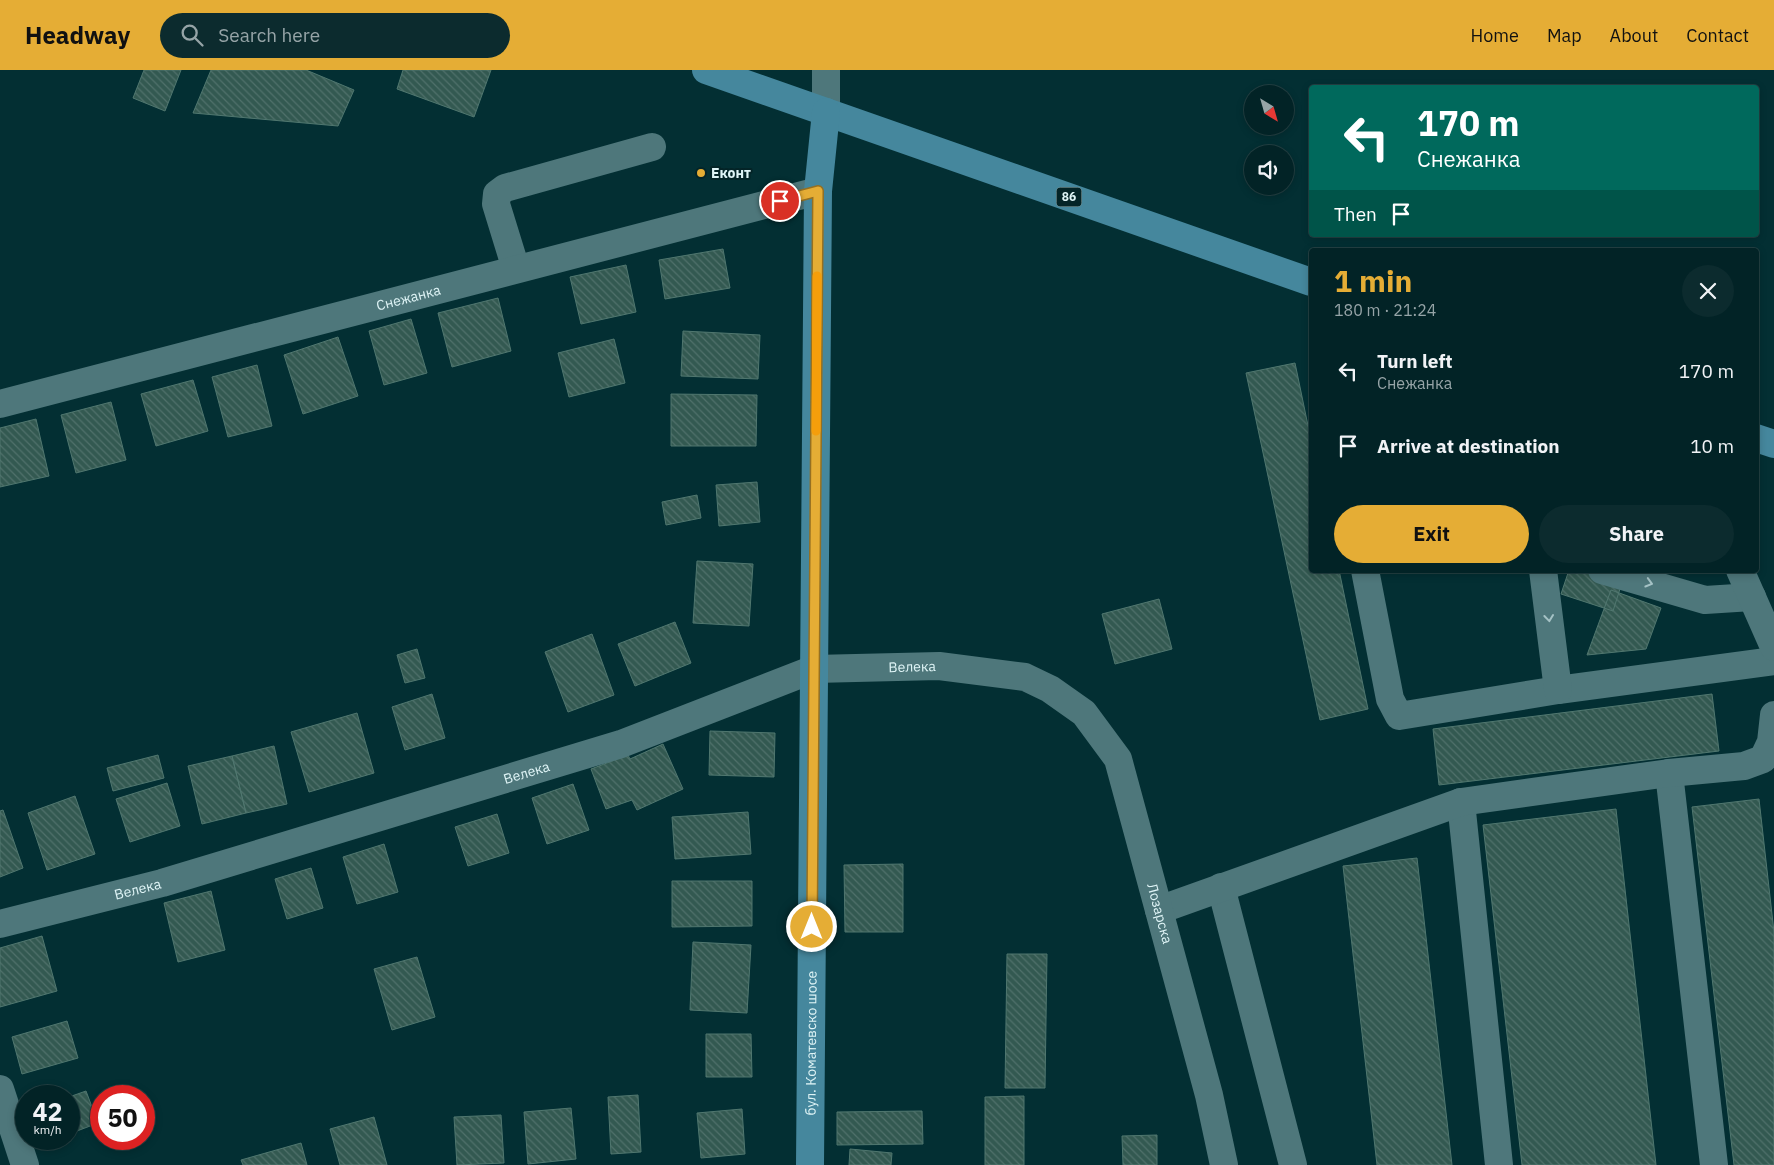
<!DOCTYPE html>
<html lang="en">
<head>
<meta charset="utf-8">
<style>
  body { margin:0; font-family:"IBM Plex Sans",sans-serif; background:#0c2b2e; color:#f1f3f6; height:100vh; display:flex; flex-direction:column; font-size:19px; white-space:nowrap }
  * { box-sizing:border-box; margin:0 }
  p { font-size:16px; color:#96a4a7 }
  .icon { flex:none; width:28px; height:28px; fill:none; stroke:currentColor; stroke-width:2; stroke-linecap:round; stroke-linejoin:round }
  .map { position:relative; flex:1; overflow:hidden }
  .side { position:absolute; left:1309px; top:178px; width:450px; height:325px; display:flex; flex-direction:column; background:#022326; border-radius:5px; box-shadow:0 2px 8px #0003,0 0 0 1px #234043 }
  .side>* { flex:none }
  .banner { position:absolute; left:1309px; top:15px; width:450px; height:152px; border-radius:5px; box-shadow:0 2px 8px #0003,0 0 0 1px #234043; background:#00695c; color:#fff; overflow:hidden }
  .needle { width:32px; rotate:143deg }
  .fabs { position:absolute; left:1244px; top:15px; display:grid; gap:10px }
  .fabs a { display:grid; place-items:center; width:50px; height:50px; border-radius:50%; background:#022326; box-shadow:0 2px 8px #0003,0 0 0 1px #234043; font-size:25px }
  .speed { position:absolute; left:15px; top:1015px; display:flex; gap:10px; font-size:25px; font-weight:700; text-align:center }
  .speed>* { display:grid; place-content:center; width:65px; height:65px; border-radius:50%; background:#022326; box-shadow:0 2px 8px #0003,0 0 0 1px #234043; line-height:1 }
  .speed small { font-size:12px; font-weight:400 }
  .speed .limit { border:8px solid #d22; background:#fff; color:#111 }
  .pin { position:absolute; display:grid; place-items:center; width:42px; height:42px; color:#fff; margin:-21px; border:2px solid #fff; border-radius:50%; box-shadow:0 1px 5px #0007 }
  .me { position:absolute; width:55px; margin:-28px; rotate:0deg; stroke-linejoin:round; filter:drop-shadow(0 0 4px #0008) }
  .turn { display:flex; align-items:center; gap:18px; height:105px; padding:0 25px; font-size:22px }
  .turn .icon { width:65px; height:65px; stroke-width:2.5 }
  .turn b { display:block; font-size:35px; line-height:42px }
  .then { display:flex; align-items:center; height:48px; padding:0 25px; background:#0003; gap:10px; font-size:19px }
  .round { display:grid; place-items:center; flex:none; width:52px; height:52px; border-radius:26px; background:#0c2b2e }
  .overview { display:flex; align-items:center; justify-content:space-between; height:85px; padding:0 25px }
  h1 { font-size:30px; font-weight:700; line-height:38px; color:#e5ad35 }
  .primary-button { display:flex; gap:10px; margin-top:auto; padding:10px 25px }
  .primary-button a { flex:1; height:58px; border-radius:30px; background:#e5ad35; color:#111; font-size:20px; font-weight:700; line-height:58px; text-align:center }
  .primary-button a+a { background:#0c2b2e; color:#f1f3f6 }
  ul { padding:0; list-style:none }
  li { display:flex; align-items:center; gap:15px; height:75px; padding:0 25px }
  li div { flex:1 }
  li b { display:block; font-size:19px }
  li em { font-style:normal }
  header { display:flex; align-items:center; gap:30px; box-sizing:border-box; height:70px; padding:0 25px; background:#e5ad35; color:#111 }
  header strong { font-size:24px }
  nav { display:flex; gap:28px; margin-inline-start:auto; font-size:18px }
  .search { width:350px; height:45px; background:#0c2b2e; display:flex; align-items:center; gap:12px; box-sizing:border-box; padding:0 18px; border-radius:28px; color:#96a4a7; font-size:19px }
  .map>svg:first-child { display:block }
</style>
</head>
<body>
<header>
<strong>Headway</strong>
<div class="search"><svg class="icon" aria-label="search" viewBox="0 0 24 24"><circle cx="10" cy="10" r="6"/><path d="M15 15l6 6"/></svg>Search here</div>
<nav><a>Home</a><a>Map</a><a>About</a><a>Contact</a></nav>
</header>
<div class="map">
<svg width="1774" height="1095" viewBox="0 0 1774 1095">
  <defs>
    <pattern id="building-back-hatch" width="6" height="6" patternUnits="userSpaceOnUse" patternTransform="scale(1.25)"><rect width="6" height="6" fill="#335951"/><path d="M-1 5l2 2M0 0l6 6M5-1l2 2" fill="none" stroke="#50716b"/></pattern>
  </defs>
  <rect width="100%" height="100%" fill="#032f33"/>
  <path fill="url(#building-back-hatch)" stroke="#50776f" d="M 144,0 L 181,0 L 165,41 L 133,28 Z
    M 211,0 L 306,0 L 354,20 L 338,56 L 193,43 Z
    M 403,0 L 491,0 L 474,47 L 397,19 Z
    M 723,179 L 730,218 L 665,229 L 659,190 Z
    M 626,195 L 636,242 L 581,254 L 570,207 Z
    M 498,228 L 511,281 L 452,297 L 438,243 Z
    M 411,249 L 427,303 L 384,315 L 369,261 Z
    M 683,261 L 760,265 L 758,309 L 681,306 Z
    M 338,267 L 358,326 L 303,344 L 284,285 Z
    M 614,269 L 625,313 L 569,327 L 558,283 Z
    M 1295,293 L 1311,370 L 1311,500 L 1339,500 L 1368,639 L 1320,650 L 1246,303 Z
    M 257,295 L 272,356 L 228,367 L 212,307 Z
    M 193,310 L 208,361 L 156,376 L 141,324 Z
    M 671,324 L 757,325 L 756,376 L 671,376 Z
    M 111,332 L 126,390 L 76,403 L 61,345 Z
    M 36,349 L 49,406 L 0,417 L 0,358 Z
    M 757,412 L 760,452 L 719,456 L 716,415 Z
    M 697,425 L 701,448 L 666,455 L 662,432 Z
    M 697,491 L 753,494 L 749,556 L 693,553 Z
    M 1569,500 L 1626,500 L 1613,541 L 1561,524 Z
    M 1611,520 L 1661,538 L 1646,579 L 1587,585 Z
    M 1159,529 L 1172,579 L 1115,594 L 1102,544 Z
    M 675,552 L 691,593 L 635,616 L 618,574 Z
    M 592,564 L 614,625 L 568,642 L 545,582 Z
    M 417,579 L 425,608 L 405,613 L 397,585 Z
    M 432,624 L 445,668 L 405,680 L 392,637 Z
    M 1712,624 L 1719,681 L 1439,715 L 1433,659 Z
    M 357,643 L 374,703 L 309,722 L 291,662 Z
    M 710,661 L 775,663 L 774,707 L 709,705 Z
    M 663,674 L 683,719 L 637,740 L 632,730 L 606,739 L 591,699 L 628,685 L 630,689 Z
    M 274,676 L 287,734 L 246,743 L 232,686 Z
    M 158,685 L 164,708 L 113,721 L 107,698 Z
    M 232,686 L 246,743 L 202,754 L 188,696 Z
    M 167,713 L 180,756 L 130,772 L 116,729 Z
    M 573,714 L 589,760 L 547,774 L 532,728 Z
    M 75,726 L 95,784 L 47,800 L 28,743 Z
    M 1759,729 L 1774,862 L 1774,1095 L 1734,1095 L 1692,737 Z
    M 1616,739 L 1656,1095 L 1522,1095 L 1483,755 Z
    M 3,740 L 23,798 L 0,807 L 0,741 Z
    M 748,742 L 751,784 L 675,789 L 672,747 Z
    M 497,744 L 509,783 L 468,796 L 455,757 Z
    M 384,774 L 398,822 L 357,834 L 343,787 Z
    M 1417,788 L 1452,1095 L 1377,1095 L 1343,796 Z
    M 903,794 L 903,862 L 845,862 L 844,795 Z
    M 311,798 L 323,838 L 287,849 L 275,809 Z
    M 672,811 L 752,811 L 752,856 L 672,857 Z
    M 211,821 L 225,880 L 178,892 L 164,833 Z
    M 42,866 L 57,921 L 0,937 L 0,878 Z
    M 693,872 L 751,875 L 747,943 L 690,940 Z
    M 1007,884 L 1047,884 L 1045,1018 L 1005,1018 Z
    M 417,887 L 435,947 L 392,960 L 374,899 Z
    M 67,951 L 78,988 L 22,1004 L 12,967 Z
    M 706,964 L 751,964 L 752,1007 L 706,1007 Z
    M 86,1021 L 98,1053 L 69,1064 L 69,1027 Z
    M 638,1025 L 641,1082 L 611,1084 L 608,1027 Z
    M 1024,1026 L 1024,1095 L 985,1095 L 985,1027 Z
    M 571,1038 L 576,1089 L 528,1094 L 524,1042 Z
    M 742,1039 L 745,1084 L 701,1088 L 697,1043 Z
    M 922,1041 L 923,1074 L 837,1075 L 837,1042 Z
    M 501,1045 L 504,1093 L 457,1095 L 454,1047 Z
    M 374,1047 L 387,1095 L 340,1095 L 330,1059 Z
    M 1157,1065 L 1157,1095 L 1123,1095 L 1122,1066 Z
    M 301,1073 L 307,1095 L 243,1095 L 241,1090 Z
    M 850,1079 L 892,1083 L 891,1095 L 849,1095 Z"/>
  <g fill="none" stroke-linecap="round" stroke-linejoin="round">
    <g stroke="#4e777b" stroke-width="28">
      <path d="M 826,0 L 826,42"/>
      <path d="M 516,199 L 496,134 L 497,124 L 505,118 L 652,77"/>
      <path id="s1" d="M 0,334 L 818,121"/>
      <path d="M 1365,500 L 1390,629 L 1399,646 L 1558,620 L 1774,591"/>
      <path d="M 1543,500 L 1558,620"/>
      <path d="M 1602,500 L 1705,530 L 1752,527"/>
      <path d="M 1740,500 L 1774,577"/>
      <path d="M 1669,703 L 1714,1095"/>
      <path d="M 1461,732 L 1499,1095"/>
      <path d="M 1221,817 L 1293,1095"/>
      <path d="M 1159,840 L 1461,732 L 1669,703 L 1744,696 L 1763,689 L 1771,672 L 1774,645"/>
      <path id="s2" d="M 0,854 L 162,813 L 621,674 L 814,599 L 939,596 L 1025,607 L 1050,619 L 1084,643 L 1118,689 L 1209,1025 L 1224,1095"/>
      <path d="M 0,1019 L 25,1095"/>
    </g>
    <g stroke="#45879d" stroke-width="28">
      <path d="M 706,0 L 1311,212"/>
      <path d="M 1756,368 L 1774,374"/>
      <path id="s3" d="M 810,1095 L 818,121 L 826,42"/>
    </g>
  </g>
  <defs><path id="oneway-chevron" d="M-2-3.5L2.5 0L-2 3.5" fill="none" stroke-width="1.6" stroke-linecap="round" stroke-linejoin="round" transform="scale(1.25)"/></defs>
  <g stroke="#a5c2c5">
    <use href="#oneway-chevron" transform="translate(1649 513) rotate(16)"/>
    <use href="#oneway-chevron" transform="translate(1549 548) rotate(83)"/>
  </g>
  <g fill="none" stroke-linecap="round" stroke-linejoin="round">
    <g stroke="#957022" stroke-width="12">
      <path id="route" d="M 780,131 L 818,121 L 812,857"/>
    </g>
    <use href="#route" stroke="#e5ad35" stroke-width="9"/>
    <path stroke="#f59e0b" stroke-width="9" d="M 816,361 L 817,206"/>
  </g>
  <circle fill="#e5ad35" stroke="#042427" stroke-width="2" cx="701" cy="103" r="5"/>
  <g text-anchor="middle" stroke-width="4" stroke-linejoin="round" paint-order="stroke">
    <rect fill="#042427" stroke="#9db6b8" stroke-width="1" x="1056.5" y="117.5" width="25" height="19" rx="4"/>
    <g font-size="12" font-weight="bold" fill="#dff4f6">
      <text x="1069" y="131">86</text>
    </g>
    <g font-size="14" font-weight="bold" fill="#dff4f6" stroke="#042427" text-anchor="start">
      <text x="711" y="108">Еконт</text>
    </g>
    <g font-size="14" fill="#dff4f6" stroke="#042427">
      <text dy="5" stroke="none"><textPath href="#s1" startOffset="422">Снежанка</textPath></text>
      <text dy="5" stroke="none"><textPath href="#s2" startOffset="952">Велека</textPath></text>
      <text dy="5" stroke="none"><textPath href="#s2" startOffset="548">Велека</textPath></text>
      <text dy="5" stroke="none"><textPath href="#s2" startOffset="142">Велека</textPath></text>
      <text dy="5" stroke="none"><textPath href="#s2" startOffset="1352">Лозарска</textPath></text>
      <text dy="5" stroke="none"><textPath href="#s3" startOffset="122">бул. Коматевско шосе</textPath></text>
    </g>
  </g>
</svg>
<div class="fabs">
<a><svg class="needle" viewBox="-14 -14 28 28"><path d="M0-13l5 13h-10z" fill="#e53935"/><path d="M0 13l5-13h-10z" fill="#96a4a7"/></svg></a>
<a><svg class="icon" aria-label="sound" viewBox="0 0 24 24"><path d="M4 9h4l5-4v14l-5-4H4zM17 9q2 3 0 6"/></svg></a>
</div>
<div class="speed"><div>42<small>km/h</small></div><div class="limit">50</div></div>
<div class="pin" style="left:780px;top:131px;background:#d93025"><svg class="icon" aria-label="arrive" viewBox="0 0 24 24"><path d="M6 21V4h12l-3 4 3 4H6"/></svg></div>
<svg class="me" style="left:812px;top:857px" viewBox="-20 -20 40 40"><circle r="17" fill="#e5ad35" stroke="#fff" stroke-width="3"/><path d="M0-11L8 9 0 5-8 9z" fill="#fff"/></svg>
<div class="banner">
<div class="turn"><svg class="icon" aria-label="left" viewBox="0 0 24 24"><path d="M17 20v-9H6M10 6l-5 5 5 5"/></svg><div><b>170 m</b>Снежанка</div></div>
<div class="then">Then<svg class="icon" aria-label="arrive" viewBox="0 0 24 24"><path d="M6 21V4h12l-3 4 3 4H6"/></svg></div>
</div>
<section class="side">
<div class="overview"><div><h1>1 min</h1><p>180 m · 21:24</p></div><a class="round"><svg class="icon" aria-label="close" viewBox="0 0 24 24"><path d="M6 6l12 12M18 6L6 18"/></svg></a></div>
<ul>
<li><svg class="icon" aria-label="left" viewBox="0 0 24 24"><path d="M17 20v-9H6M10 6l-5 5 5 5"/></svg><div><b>Turn left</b><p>Снежанка</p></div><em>170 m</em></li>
<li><svg class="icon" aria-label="arrive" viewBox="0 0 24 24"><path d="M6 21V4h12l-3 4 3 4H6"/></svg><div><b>Arrive at destination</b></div><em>10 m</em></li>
</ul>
<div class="primary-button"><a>Exit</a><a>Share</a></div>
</section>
</div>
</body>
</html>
